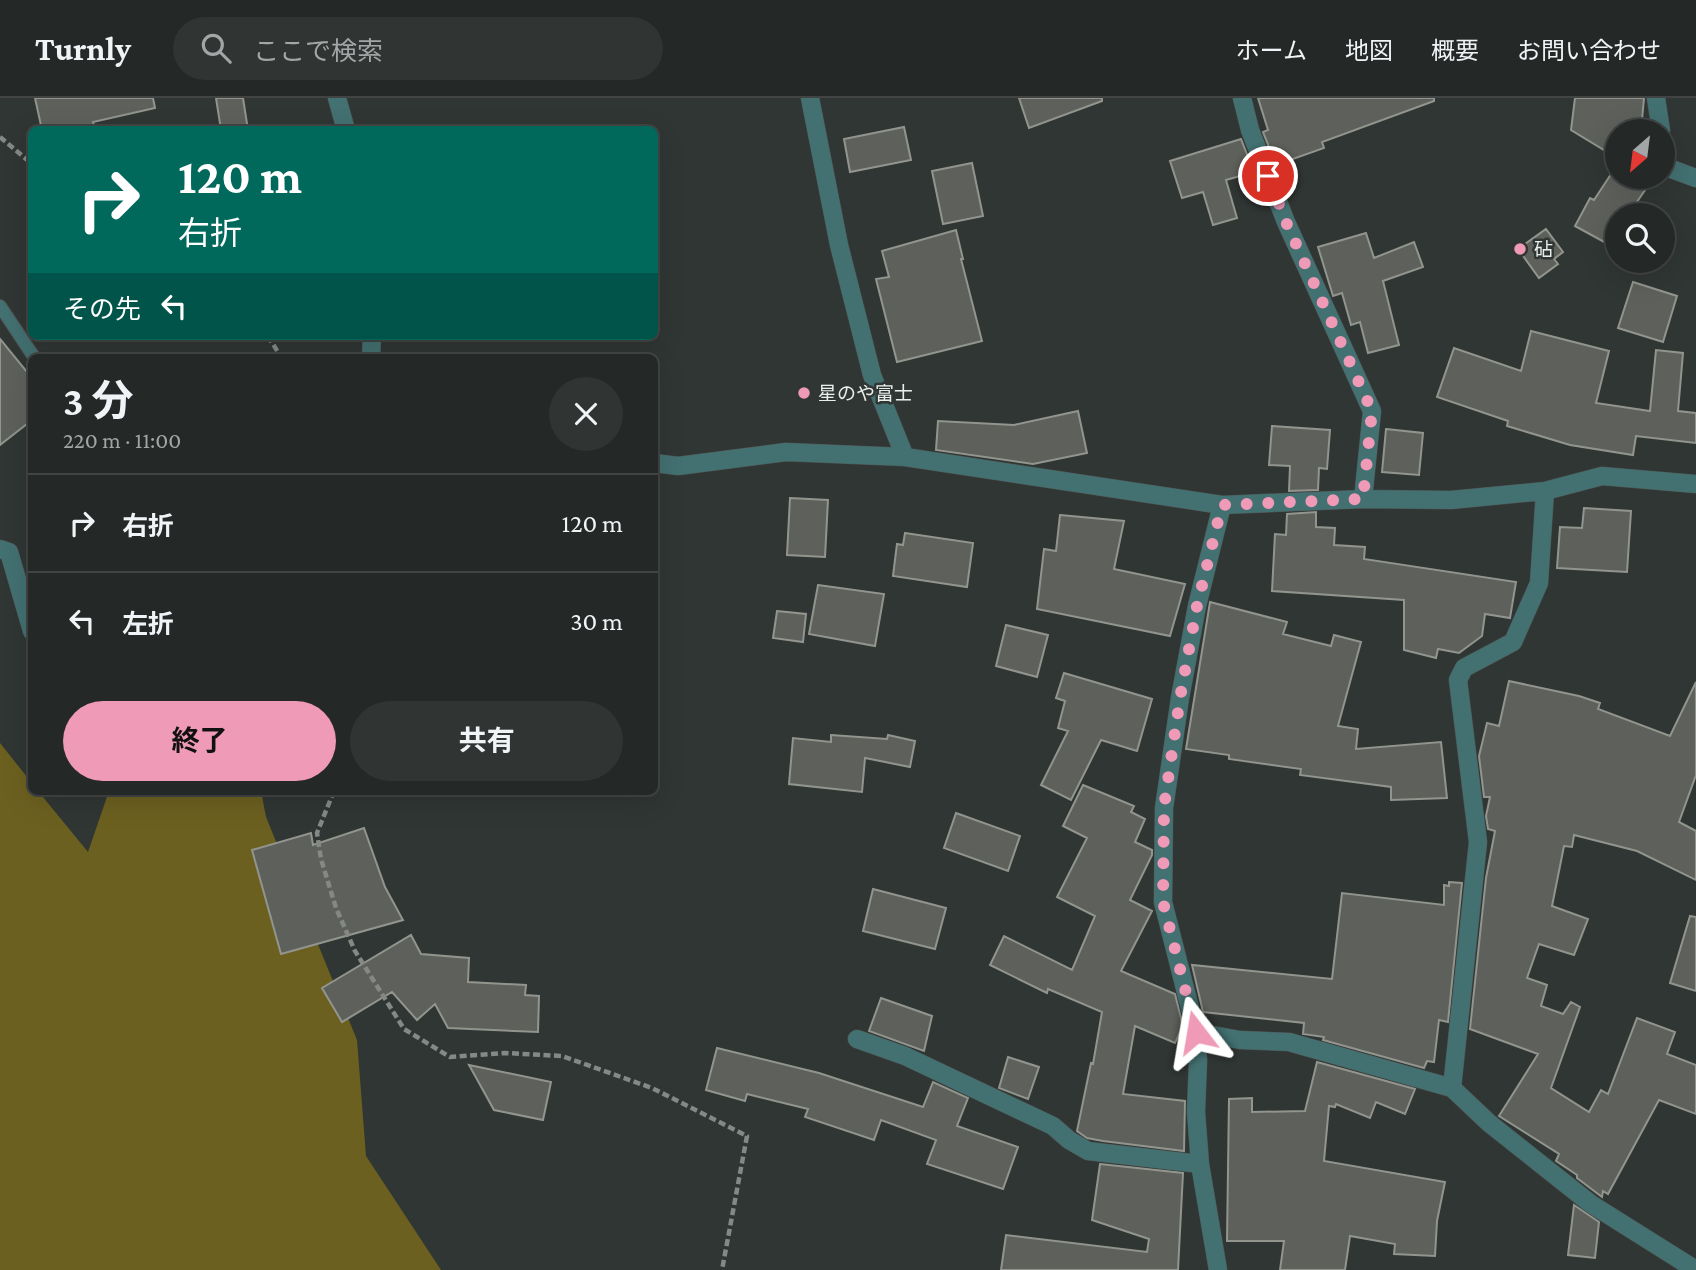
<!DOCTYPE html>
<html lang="ja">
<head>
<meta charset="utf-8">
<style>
  body { margin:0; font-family:"Crimson Pro","Noto Sans JP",serif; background:#303432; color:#f1f3f6; height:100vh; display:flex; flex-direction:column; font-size:26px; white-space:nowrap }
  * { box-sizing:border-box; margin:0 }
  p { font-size:23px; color:#a3a6a7 }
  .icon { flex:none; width:38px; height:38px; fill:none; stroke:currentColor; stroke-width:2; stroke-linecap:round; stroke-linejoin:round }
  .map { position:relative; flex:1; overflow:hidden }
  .side { position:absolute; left:28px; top:256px; width:630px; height:441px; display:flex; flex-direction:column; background:#242826; border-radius:10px; box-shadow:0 7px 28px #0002,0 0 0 2px #414443 }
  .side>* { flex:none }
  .top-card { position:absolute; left:28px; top:28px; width:630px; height:214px; border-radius:10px; box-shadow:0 7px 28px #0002,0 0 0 2px #414443; background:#00695c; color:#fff; overflow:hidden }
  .needle { width:46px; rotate:208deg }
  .buttons { position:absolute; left:1605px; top:21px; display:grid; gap:14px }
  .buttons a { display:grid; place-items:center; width:70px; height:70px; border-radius:50%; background:#242826; box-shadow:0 7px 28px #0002,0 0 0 2px #414443; font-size:35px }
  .pin { position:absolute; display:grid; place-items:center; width:60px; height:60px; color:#fff; margin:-30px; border:4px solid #fff; border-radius:50%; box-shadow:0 2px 7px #0007 }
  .me { position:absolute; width:77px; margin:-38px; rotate:346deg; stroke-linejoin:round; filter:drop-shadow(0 0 5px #0008) }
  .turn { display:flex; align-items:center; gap:24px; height:147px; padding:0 35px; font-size:32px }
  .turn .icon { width:91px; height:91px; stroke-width:2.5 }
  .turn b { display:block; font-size:49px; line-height:60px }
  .then { display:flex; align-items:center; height:66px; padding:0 35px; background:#0003; gap:14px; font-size:26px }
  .round { display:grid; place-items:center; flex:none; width:74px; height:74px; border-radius:37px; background:#303432 }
  .summary { display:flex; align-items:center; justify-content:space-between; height:119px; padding:0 35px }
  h1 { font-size:42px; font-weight:700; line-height:52px }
  .primary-button { display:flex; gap:14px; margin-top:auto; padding:14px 35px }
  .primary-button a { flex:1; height:80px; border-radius:42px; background:#ef9ab7; color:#111; font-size:28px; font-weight:700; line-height:80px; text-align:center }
  .primary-button a+a { background:#303432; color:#f1f3f6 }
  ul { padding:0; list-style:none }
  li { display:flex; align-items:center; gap:21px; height:98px; padding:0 35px; border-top:2px solid #414443 }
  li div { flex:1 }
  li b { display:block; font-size:26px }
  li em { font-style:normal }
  header { display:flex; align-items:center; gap:42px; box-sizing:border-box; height:98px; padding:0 35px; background:#242826; border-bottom:2px solid #414443 }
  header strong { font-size:33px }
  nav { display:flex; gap:38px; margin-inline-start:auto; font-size:24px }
  .search { width:490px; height:63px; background:#303432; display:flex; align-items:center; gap:18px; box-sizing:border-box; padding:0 24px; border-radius:38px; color:#a3a6a7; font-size:26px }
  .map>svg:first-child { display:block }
</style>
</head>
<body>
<header>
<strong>Turnly</strong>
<div class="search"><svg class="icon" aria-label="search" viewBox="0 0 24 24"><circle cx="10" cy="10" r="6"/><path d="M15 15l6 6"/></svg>ここで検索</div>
<nav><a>ホーム</a><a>地図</a><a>概要</a><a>お問い合わせ</a></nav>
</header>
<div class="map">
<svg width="1696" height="1172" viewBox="0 0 1696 1172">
  <rect width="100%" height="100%" fill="#303633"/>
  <path fill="#6c6020" d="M 0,645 L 31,684 L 32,693 L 38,693 L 88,754 L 109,693 L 261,693 L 266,719 L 357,942 L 366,1058 L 441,1172 L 0,1172 Z"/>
  <path fill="#5e615b" stroke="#91958e" stroke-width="2" d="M 35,0 L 153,0 L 155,10 L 93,24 L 95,32 L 42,32 Z
    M 216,0 L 243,0 L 248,32 L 221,32 Z
    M 1019,0 L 1102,0 L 1102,3 L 1029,30 Z
    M 1258,0 L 1434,0 L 1434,3 L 1322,44 L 1324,50 L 1276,67 L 1263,34 L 1268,32 Z
    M 1575,0 L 1644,0 L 1641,33 L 1617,33 L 1617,60 L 1571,32 Z
    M 904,29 L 911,62 L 850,74 L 844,41 Z
    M 1241,41 L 1254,74 L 1226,82 L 1237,120 L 1213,127 L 1203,94 L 1182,100 L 1170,63 Z
    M 972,65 L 983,118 L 943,126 L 932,73 Z
    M 1617,67 L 1617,79 L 1654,79 L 1628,117 L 1617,117 L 1617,151 L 1575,128 L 1590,100 L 1594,102 Z
    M 1546,131 L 1563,154 L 1554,161 L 1558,166 L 1539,180 L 1518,151 Z
    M 956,132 L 963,161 L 961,161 L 982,243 L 897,264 L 876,181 L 889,179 L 882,153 Z
    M 1366,135 L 1374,160 L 1414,144 L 1423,169 L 1383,183 L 1399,247 L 1368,255 L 1360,224 L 1351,227 L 1342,195 L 1333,198 L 1318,149 Z
    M 1633,184 L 1677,198 L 1663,244 L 1618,230 Z
    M 1531,233 L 1609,253 L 1596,305 L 1650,313 L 1656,252 L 1683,255 L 1678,313 L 1696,315 L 1696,345 L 1636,338 L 1633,357 L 1570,347 L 1507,328 L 1508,323 L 1437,299 L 1454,250 L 1521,273 Z
    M 0,241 L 32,280 L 32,322 L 0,347 Z
    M 1078,313 L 1087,355 L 1033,366 L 936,352 L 938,323 L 1014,327 Z
    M 1272,328 L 1330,332 L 1327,371 L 1319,370 L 1318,392 L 1289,393 L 1290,368 L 1269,367 Z
    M 1386,331 L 1423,335 L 1419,377 L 1382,374 Z
    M 790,400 L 828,402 L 825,459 L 787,457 Z
    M 1584,410 L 1631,413 L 1627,474 L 1557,470 L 1560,429 L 1582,430 Z
    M 1316,414 L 1316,429 L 1335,430 L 1334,447 L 1365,449 L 1364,461 L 1516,484 L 1510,520 L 1485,516 L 1482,538 L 1459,555 L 1438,551 L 1436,560 L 1404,552 L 1404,502 L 1272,493 L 1275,436 L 1286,437 L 1287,416 Z
    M 1060,417 L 1124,423 L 1114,471 L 1185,486 L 1170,538 L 1037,511 L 1044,451 L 1056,453 Z
    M 905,435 L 973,445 L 967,489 L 893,478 L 897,446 L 903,447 Z
    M 818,487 L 884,496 L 875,548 L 809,536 Z
    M 1210,504 L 1287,524 L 1283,536 L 1331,548 L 1334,537 L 1361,544 L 1338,628 L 1358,631 L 1356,651 L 1441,644 L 1447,700 L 1391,702 L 1391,689 L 1300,677 L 1301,671 L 1229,661 L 1229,657 L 1186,651 Z
    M 777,513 L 806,516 L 803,544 L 773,540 Z
    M 1006,527 L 1048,537 L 1037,579 L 996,568 Z
    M 1064,575 L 1152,601 L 1137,653 L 1101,642 L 1071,702 L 1041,687 L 1068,633 L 1058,630 L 1065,603 L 1056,600 Z
    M 1509,583 L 1579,598 L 1600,605 L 1598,611 L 1670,638 L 1696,584 L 1696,677 L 1679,724 L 1696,733 L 1696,782 L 1637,753 L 1574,737 L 1572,749 L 1564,748 L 1552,808 L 1588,821 L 1574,857 L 1539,846 L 1527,880 L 1547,887 L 1541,908 L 1563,916 L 1571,904 L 1580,909 L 1551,990 L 1589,1014 L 1601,992 L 1608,996 L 1637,920 L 1675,934 L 1667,956 L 1696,967 L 1696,1016 L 1659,1002 L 1608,1096 L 1603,1093 L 1602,1099 L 1577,1080 L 1577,1077 L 1556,1063 L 1559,1056 L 1499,1018 L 1538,956 L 1470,931 L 1486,780 L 1495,733 L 1488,731 L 1486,718 L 1490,699 L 1484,699 L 1479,658 L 1487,625 L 1499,628 Z
    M 831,637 L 887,641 L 888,637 L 915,643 L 910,669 L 865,660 L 862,694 L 789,686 L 793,640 L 831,644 Z
    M 1083,687 L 1134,708 L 1131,714 L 1145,721 L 1135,744 L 1152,752 L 1152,757 L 1130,802 L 1152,813 L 1121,873 L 1175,896 L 1183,928 L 1175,945 L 1135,928 L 1123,996 L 1185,1003 L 1184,1053 L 1103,1043 L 1087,1040 L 1077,1033 L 1091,965 L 1093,966 L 1102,914 L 1048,891 L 1047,895 L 990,867 L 1004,838 L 1072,872 L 1095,818 L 1057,799 L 1087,740 L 1063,728 Z
    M 956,715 L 1020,738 L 1008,773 L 944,750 Z
    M 364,730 L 385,789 L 403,822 L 281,856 L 252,752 L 311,735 L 313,747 Z
    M 1449,784 L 1462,785 L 1448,924 L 1439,922 L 1434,964 L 1427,963 L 1424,970 L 1323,942 L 1324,939 L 1303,936 L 1304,925 L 1203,914 L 1192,867 L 1332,881 L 1342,795 L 1444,807 L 1444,787 L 1449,788 Z
    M 873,791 L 946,810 L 935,851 L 863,833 Z
    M 1690,818 L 1696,819 L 1696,893 L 1670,885 Z
    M 411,837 L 421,856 L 469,860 L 468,884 L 526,887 L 525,897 L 539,898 L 538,934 L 448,930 L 435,906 L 417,922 L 392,894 L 342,924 L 322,890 Z
    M 881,900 L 932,918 L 924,953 L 869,933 Z
    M 717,950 L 819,975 L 923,1009 L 933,984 L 968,1000 L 957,1028 L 1018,1049 L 1003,1091 L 927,1066 L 936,1042 L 881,1022 L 874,1042 L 805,1019 L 808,1011 L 747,996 L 745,1003 L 706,992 Z
    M 1008,959 L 1039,969 L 1028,1001 L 999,990 Z
    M 1317,964 L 1415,991 L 1405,1016 L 1376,1004 L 1370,1020 L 1336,1006 L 1335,1009 L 1329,1008 L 1324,1063 L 1445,1084 L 1437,1123 L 1435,1158 L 1394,1156 L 1395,1146 L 1350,1138 L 1345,1172 L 1280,1172 L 1284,1143 L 1227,1143 L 1229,1001 L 1252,1000 L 1252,1014 L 1305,1013 Z
    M 469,967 L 551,984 L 543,1022 L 494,1012 Z
    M 1100,1066 L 1183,1075 L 1178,1172 L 1001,1172 L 1006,1137 L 1147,1154 L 1149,1141 L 1092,1122 Z
    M 1574,1107 L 1599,1124 L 1595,1160 L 1568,1157 Z"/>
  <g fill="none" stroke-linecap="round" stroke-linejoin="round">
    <g stroke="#4e5350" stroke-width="14">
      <path id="lane" d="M 0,208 L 34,259"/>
    </g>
    <g stroke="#4e5350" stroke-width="19">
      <path id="street" d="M 337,0 L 346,32
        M 810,0 L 839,147 L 872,277 L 905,359
        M 1242,0 L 1250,32 L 1286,124 L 1372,313 L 1363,401
        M 1656,0 L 1661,33
        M 1662,46 L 1666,69 L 1696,80
        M 371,259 L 372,238
        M 654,365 L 678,368 L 786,354 L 905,359 L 1222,407 L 1363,401 L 1451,402 L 1545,393 L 1602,378 L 1696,386
        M 0,451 L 9,454 L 32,533
        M 1196,934 L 1240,942 L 1289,944 L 1452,990 L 1489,1025 L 1591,1106 L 1696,1172
        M 857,941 L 905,958 L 1053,1028 L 1069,1042 L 1088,1053 L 1200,1066
        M 1452,990 L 1478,744 L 1458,582 L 1464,570 L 1513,544 L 1539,485 L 1545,393
        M 1218,1172 L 1200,1066 L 1196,1014 L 1198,963 L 1196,934 L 1163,804 L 1164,710 L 1180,600 L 1197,508 L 1222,407"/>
    </g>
    <path stroke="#848986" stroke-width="4.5" stroke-dasharray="7 3.5" stroke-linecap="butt" d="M 0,39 L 32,66
      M 268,238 L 281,259
      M 334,693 L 317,735 L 321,761 L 336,810 L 355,853 L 404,931 L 450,959 L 505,955 L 562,958 L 652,990 L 747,1038 L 722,1172"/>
    <use href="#lane" stroke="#437071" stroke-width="12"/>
    <use href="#street" stroke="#437071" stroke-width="18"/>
  </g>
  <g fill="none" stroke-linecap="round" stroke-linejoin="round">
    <path stroke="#ef9ab7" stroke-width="12" stroke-dasharray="0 21.6" d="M 1196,934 L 1163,804 L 1164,709 L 1180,600 L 1197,508 L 1222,407 L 1363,401 L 1372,313 L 1286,124 L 1268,78"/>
  </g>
  <g fill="#ef9ab7" stroke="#303633" stroke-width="2.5">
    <circle cx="1520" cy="151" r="7"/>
    <circle cx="804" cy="295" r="7"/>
  </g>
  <g text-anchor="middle" stroke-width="5" stroke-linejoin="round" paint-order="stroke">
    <g font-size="19" fill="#e9edeb" stroke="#303633" text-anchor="start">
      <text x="1534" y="158">砧</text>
      <text x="818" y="302">星のや富士</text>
    </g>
  </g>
</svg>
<div class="buttons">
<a><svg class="needle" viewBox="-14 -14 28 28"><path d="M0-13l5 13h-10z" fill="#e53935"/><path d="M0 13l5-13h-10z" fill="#a3a6a7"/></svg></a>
<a><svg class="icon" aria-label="search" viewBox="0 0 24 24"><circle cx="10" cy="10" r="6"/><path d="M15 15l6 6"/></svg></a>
</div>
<div class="pin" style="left:1268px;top:78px;background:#d93025"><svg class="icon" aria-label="arrive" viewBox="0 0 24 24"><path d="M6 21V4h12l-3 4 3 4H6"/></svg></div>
<svg class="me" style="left:1196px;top:934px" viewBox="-20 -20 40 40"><path d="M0-17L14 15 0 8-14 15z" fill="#ef9ab7" stroke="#fff" stroke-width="4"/></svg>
<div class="top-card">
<div class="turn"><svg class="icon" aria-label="right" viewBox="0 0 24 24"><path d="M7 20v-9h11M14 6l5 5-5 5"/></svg><div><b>120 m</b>右折</div></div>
<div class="then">その先<svg class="icon" aria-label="left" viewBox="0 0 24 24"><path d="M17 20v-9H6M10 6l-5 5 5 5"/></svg></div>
</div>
<section class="side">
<div class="summary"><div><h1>3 分</h1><p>220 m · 11:00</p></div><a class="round"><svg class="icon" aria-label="close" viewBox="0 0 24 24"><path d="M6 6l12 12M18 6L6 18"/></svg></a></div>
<ul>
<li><svg class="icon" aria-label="right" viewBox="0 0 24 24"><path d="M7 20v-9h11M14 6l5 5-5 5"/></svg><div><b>右折</b></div><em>120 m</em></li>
<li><svg class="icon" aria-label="left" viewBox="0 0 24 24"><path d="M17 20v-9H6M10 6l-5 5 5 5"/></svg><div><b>左折</b></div><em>30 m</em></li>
</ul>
<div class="primary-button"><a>終了</a><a>共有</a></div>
</section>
</div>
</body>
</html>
